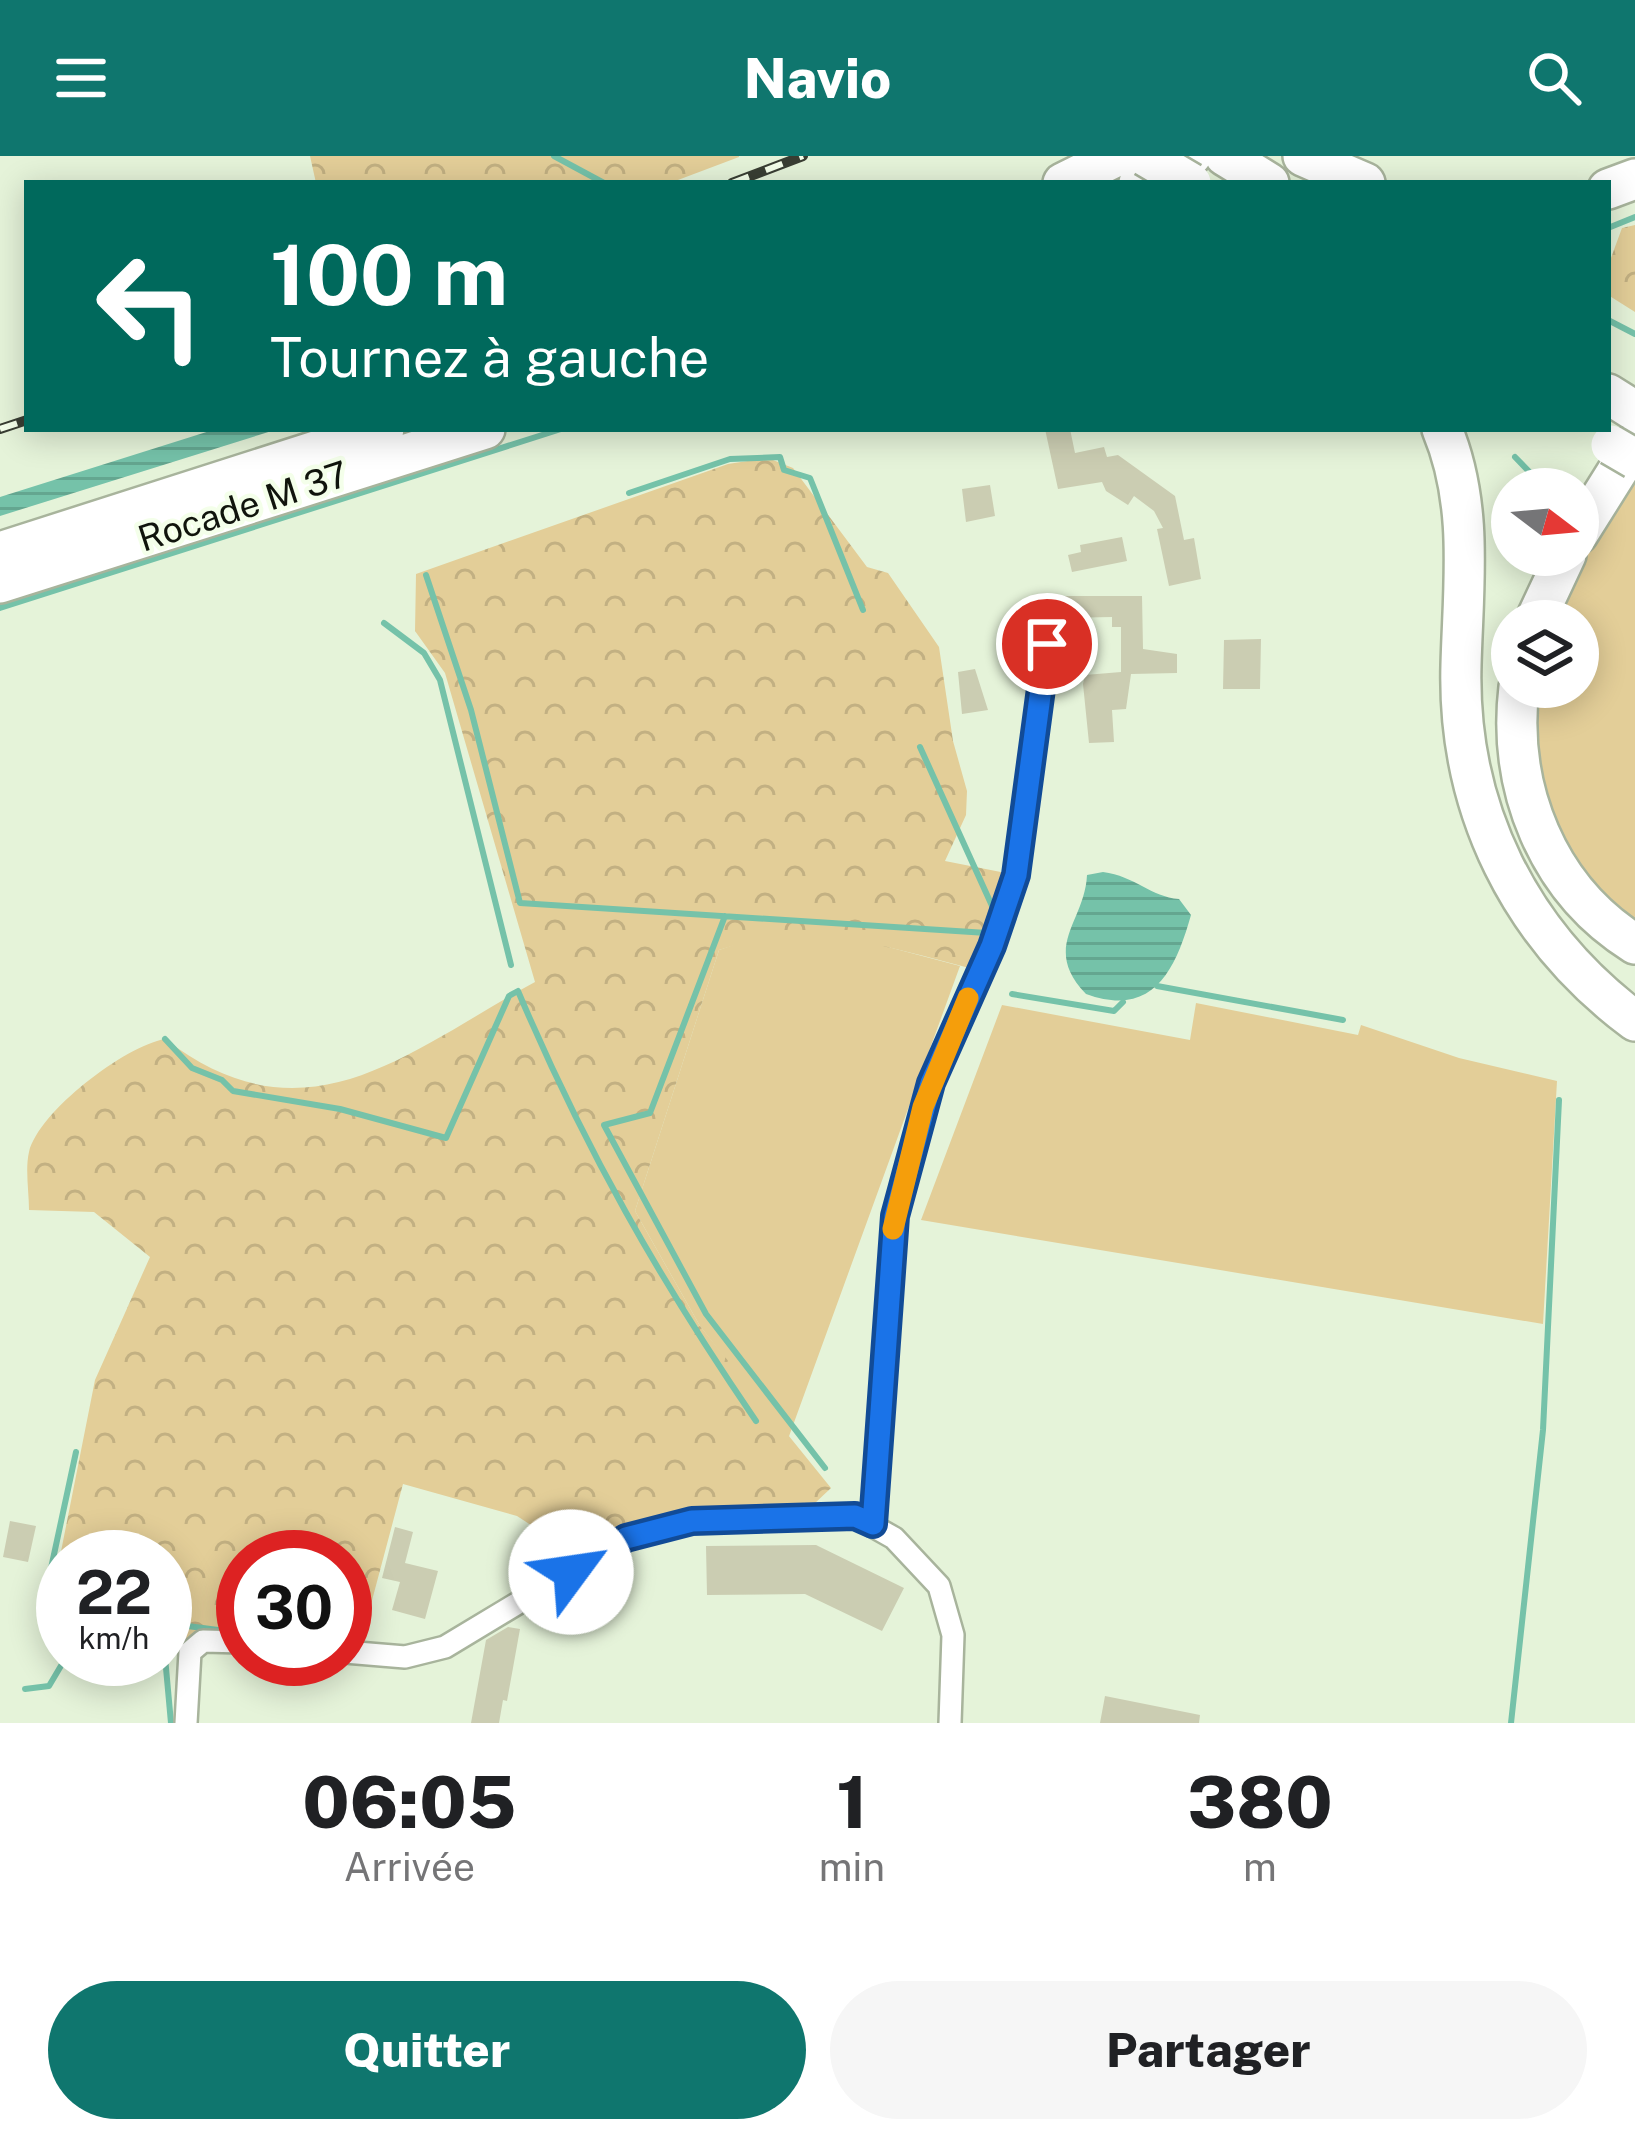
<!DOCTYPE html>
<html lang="fr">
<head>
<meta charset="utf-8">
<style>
  body { margin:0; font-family:"Public Sans",sans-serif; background:#f6f6f6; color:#202124; height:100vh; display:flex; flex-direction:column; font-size:45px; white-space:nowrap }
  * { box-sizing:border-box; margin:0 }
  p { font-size:39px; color:#757577 }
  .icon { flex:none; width:66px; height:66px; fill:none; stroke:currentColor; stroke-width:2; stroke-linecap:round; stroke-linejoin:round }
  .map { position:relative; height:1567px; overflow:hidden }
  .sheet { display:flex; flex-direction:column; background:#fff; flex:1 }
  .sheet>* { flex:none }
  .guide { position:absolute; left:24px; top:24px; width:1587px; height:252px; border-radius:0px; box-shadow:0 6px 30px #0003; background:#00695c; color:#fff; overflow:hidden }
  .needle { width:78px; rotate:106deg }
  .tools { position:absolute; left:1491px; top:312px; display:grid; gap:24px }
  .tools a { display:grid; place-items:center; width:108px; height:108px; border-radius:50%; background:#fff; box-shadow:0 6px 30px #0003; font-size:60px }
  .speed { position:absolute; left:36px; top:1374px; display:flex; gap:24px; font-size:60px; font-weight:700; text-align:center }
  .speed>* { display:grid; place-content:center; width:156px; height:156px; border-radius:50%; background:#fff; box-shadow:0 6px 30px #0003; line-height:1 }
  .speed small { font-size:30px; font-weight:400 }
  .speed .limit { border:18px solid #d22; background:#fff; color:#111 }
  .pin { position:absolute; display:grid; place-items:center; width:102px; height:102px; color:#fff; margin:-51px; border:6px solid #fff; border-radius:50%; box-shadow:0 3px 12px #0007 }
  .me { position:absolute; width:132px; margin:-66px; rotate:59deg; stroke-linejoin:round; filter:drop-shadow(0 0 9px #0008) }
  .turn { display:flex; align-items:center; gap:42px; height:252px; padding:0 48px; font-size:54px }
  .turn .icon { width:156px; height:156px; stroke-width:2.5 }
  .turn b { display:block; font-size:84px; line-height:102px }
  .eta { display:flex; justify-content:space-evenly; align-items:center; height:204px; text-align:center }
  .eta b { font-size:72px; font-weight:800; line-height:84px }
  .action { display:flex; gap:24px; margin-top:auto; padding:24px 48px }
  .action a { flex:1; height:138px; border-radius:72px; background:#0f766e; color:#fff; font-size:48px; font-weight:800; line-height:138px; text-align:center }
  .action a+a { background:#f6f6f6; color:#202124 }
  header { display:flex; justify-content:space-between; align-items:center; height:156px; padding:0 48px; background:#0f766e; color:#fff; font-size:54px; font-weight:800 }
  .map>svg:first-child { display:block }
</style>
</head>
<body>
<header><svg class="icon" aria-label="menu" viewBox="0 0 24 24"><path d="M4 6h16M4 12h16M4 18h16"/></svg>Navio<svg class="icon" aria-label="search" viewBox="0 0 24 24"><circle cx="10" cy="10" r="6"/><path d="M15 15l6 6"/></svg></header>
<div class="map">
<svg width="1635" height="1567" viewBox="0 0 1635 1567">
  <defs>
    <pattern id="forest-crowns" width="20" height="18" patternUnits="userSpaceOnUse" patternTransform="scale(3)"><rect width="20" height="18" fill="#e3ce98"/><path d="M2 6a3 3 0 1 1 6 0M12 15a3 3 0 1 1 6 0" fill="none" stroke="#c2b082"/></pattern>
    <pattern id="water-rules" width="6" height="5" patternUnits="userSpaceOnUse" patternTransform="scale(3)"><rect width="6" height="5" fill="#75c2a9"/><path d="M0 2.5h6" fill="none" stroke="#64a690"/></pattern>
  </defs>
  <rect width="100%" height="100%" fill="#e5f3d9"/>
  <path fill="#e3ce98" d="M 1624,322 L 1635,329 L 1635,777 L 1561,701 L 1523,562 L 1527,531 L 1578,531 L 1578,465 L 1544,465 Z
    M 762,779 L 843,779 L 960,810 L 788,1283 L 700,1170 L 635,1055 L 719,794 Z
    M 1196,847 L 1358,879 L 1361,869 L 1459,902 L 1557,925 L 1543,1168 L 921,1064 L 1002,849 L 1190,884 Z"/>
  <path fill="url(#forest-crowns)" d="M 310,0 L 739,0 L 739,1 L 670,27 L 316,27 Z
    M 1635,69 L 1635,156 L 1608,139 L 1608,110 L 1622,72 Z
    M 768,302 L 793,312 L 867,411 L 888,417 L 939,491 L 953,585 L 967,635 L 966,659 L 945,705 L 1016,719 L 981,815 C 891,792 810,763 719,794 L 635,1055 L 700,1170 L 831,1332 L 813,1349 C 733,1349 660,1352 588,1392 L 540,1375 L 517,1360 L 403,1328 L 358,1497 L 345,1496 L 345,1401 L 243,1401 L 243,1486 L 190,1496 L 165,1481 L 165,1401 L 63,1401 L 61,1465 L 49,1456 L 95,1224 L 150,1101 L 94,1056 L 29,1054 C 29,1036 25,1013 29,996 C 39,955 125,890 165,883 C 306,991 405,897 535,826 L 445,517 L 415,475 L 416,418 L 728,308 Z"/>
  <path fill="url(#water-rules)" d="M 216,273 L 278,273 L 0,360 L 0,341 Z
    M 1103,716 C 1135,720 1151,741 1179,743 L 1191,759 C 1175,816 1152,862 1086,838 C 1041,791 1085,766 1087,719 Z"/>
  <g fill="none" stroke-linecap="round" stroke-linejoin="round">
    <path stroke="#75c2a9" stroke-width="6" d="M 554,0 L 604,27
      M 1608,72 L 1635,61
      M 1608,164 L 1635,178
      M 1515,301 L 1546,333
      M 629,337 L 730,303 L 780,301 L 784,314 L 810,322 L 863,454
      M 426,419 L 471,554 L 520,747 L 987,777
      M 0,452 L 561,273
      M 384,467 L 424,497 L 440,524 L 511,809
      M 920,591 L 993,752
      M 725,760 L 650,957 L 604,969 L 706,1158 L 825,1312
      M 1157,830 L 1343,864
      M 1012,838 L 1114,855 L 1123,846
      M 165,883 L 192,912 L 222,924 L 233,935 L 340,953 L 446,982 L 509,840 L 518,835 C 585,993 659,1123 756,1265
      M 63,1453 L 58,1453 L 50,1417 L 76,1296
      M 165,1467 L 233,1476
      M 165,1501 L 171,1567
      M 25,1533 L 49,1530 L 65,1503
      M 1511,1567 L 1543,1274 L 1559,944"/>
  </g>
  <path fill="#cbcdb2" d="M 1045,273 L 1070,273 L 1075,297 L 1104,291 L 1107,301 L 1118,299 L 1175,340 L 1184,384 L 1194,382 L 1201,423 L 1169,430 L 1157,373 L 1163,372 L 1154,355 L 1134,340 L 1128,349 L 1106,335 L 1102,326 L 1058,333 Z
    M 990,329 L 995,360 L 966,366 L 962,333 Z
    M 1122,381 L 1127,405 L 1072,416 L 1068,399 L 1081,396 L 1080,389 Z
    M 1064,440 L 1142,440 L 1143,493 L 1177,498 L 1177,517 L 1131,518 L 1126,553 L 1112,554 L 1114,586 L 1089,587 L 1083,528 L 1085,519 L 1121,516 L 1121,471 L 1112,471 L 1112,461 L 1062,462 Z
    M 1261,483 L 1260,533 L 1223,533 L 1224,484 Z
    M 975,513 L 988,554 L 962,558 L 958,516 Z
    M 10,1365 L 36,1370 L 28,1406 L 3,1401 Z
    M 395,1371 L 413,1376 L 405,1407 L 438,1415 L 425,1463 L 392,1454 L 400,1426 L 382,1422 Z
    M 816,1389 L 904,1432 L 882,1475 L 805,1438 L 707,1439 L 706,1390 Z
    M 508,1471 L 520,1473 L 507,1545 L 503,1544 L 499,1567 L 471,1567 L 486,1484 Z
    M 1105,1540 L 1200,1559 L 1199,1567 L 1100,1567 Z"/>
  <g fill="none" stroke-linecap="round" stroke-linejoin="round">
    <g stroke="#a8b49c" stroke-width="26">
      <path id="street" d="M 873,1368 L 895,1060 L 931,927 L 991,791 L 1016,719 L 1047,488
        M 345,1496 L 405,1501 L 445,1491 L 626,1382 L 692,1365 L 855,1360 L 894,1382 L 939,1430 L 953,1479 L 950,1567
        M 186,1567 L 190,1496 L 203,1485 L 243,1486"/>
    </g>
    <g stroke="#a8b49c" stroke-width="44">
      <path id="highway" d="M 1225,0 L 1269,27
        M 1303,0 L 1365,27
        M 1063,27 L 1117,0
        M 1139,27 L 1191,0
        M 1608,33 L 1635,23
        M 1608,238 L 1635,255
        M 1442,273 C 1474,349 1463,430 1461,509 C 1457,653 1520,779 1635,865
        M 1578,378 L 1635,287
        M 0,396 L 384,273
        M 0,427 L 485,273
        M 1535,465 L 1566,399
        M 1519,531 C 1507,632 1547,733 1635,788"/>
    </g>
    <use href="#street" stroke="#fff" stroke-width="21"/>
    <use href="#highway" stroke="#fff" stroke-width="39"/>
    <g stroke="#393e33" stroke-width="10">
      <path id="rail" d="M 732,27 L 803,0
        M 0,273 L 27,264"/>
    </g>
    <use href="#rail" stroke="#f4ffea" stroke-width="6" stroke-dasharray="18" stroke-linecap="butt"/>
    <g stroke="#a8b49c" stroke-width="44" stroke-linecap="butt">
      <path id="highway-bridge" d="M 1145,0 L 1191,27
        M 1611,289 L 1635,303"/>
    </g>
    <use href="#highway-bridge" stroke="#fff" stroke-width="39"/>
  </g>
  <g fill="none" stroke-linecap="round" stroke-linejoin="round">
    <g stroke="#114b97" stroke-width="30">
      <path id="route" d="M 571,1416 L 626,1382 L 692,1365 L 855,1360 L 873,1368 L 895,1060 L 931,927 L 992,790 L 1016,719 L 1047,488"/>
    </g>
    <use href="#route" stroke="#1a73e8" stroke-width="21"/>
    <path stroke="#f59e0b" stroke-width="21" d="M 893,1073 L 923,951 L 968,842"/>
  </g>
  <g text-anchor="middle" stroke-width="9" stroke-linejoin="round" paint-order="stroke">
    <g font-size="36" fill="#10140c" stroke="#f4ffea">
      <text transform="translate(243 350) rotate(-18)" y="13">Rocade M 37</text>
    </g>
  </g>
</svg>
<div class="tools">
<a><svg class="needle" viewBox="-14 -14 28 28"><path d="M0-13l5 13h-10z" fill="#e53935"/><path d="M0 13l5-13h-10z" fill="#757577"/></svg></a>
<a><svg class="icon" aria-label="layers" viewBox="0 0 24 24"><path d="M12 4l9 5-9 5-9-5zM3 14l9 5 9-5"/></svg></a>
</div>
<div class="speed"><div>22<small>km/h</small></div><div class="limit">30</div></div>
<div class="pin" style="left:1047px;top:488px;background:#d93025"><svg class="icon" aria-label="arrive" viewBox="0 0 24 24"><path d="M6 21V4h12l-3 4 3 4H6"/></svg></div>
<svg class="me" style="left:571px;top:1416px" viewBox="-20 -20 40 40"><circle r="19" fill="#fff"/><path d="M0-13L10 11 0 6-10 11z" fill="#1a73e8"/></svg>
<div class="guide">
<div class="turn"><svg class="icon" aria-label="left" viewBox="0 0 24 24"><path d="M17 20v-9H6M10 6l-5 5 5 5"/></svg><div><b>100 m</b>Tournez à gauche</div></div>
</div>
</div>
<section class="sheet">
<div class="eta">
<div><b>06:05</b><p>Arrivée</p></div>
<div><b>1</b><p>min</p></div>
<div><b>380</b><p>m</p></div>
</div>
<div class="action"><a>Quitter</a><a>Partager</a></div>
</section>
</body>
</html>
